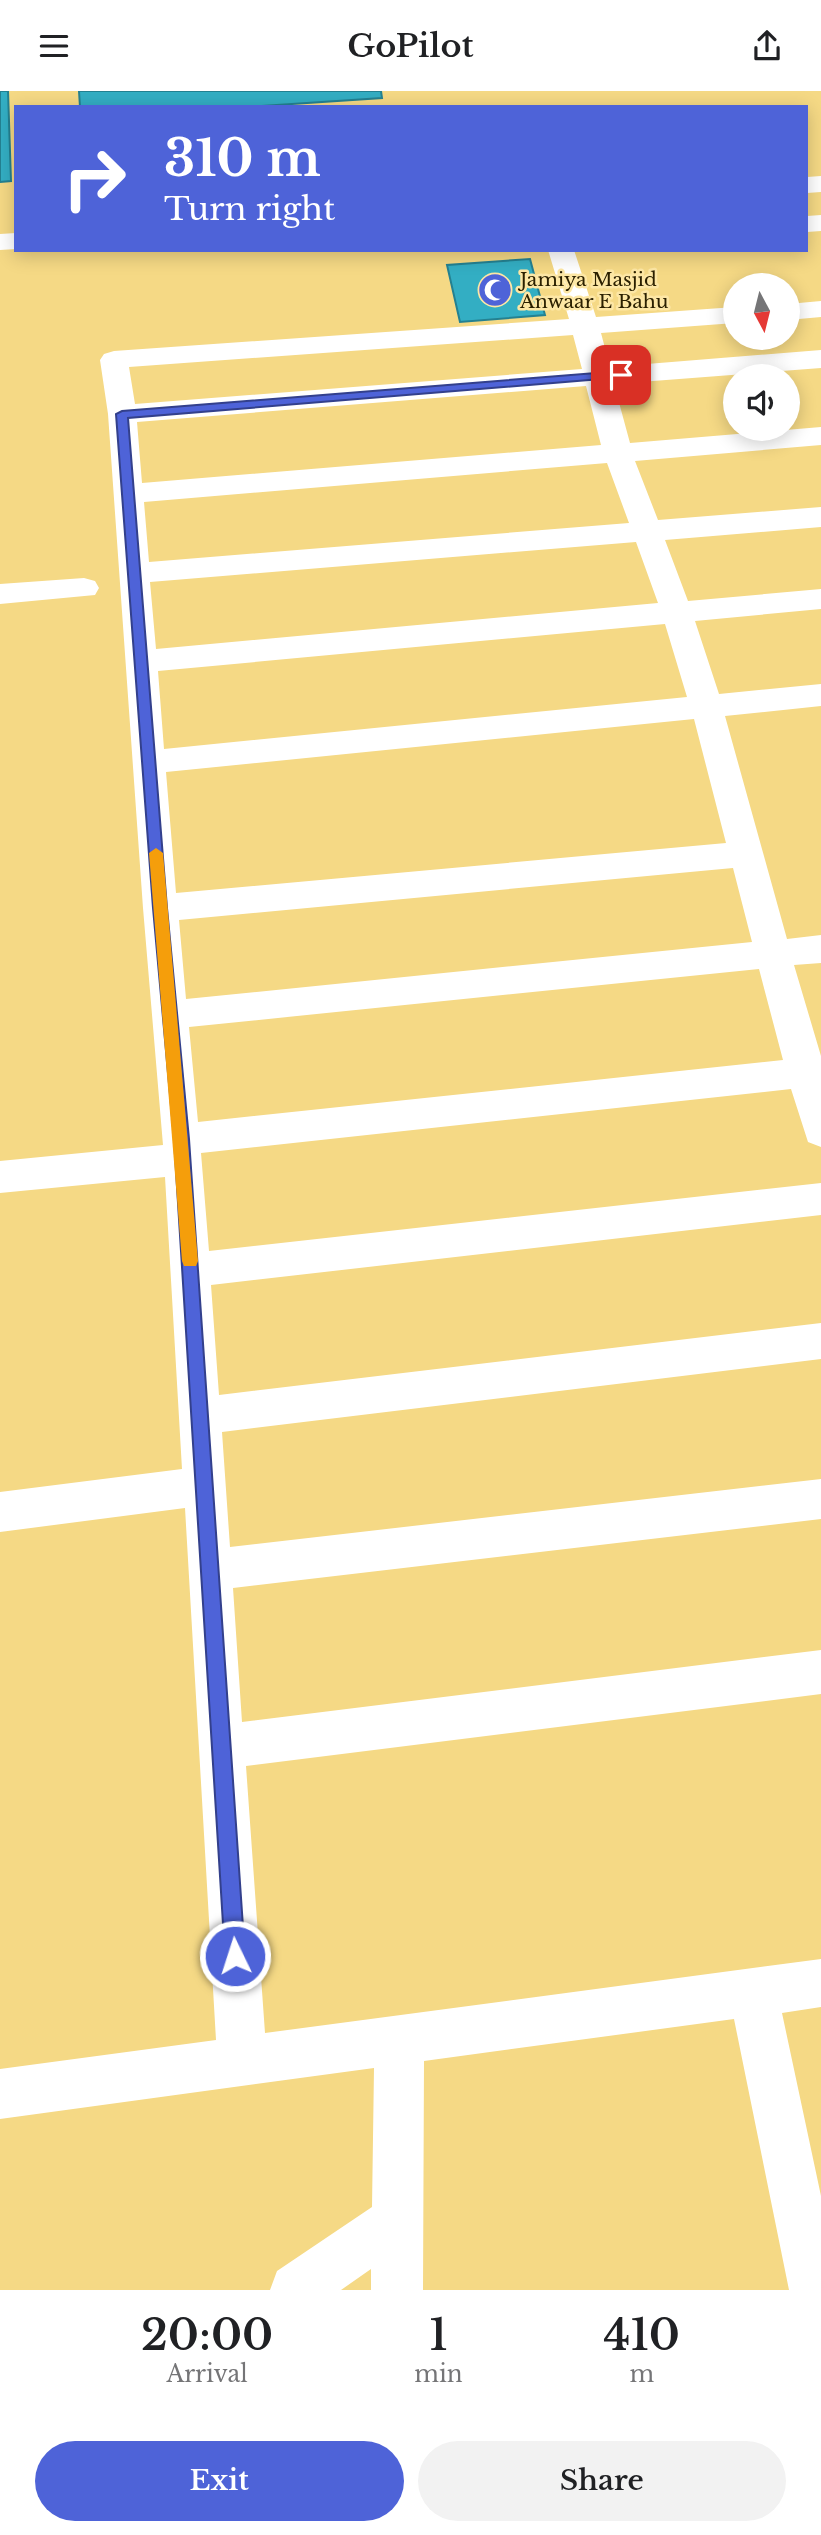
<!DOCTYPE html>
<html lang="en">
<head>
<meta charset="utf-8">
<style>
  body { margin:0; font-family:"Libre Baskerville",serif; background:#f2f2f2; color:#202124; height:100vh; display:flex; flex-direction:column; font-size:26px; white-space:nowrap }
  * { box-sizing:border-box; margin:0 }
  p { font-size:23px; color:#757577 }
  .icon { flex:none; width:38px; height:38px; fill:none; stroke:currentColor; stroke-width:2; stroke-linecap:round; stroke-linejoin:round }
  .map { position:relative; height:2199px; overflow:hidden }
  .drawer { display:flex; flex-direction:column; background:#fff; flex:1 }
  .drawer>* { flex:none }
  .guide { position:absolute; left:14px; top:14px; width:794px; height:147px; border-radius:0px; box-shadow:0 4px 18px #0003; background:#4e63d8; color:#fff; overflow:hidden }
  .needle { width:46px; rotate:173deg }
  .tools { position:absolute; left:723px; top:182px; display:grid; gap:14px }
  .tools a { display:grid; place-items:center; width:77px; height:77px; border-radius:50%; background:#fff; box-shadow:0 4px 18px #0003; font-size:35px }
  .pin { position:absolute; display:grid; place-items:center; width:60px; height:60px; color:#fff; margin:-30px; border-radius:14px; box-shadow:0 4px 10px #0006 }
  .me { position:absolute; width:77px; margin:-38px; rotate:356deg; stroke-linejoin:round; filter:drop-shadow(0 0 5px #0008) }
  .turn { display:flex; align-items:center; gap:24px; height:147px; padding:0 35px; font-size:32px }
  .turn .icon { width:91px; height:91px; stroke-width:2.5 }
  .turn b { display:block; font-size:49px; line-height:60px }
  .eta { display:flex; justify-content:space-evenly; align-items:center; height:119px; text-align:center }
  .eta b { font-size:42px; font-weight:600; line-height:49px }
  .button { display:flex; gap:14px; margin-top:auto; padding:14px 35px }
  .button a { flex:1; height:80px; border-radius:42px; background:#4e63d8; color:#fff; font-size:28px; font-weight:600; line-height:80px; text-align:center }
  .button a+a { background:#f2f2f2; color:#202124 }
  header { display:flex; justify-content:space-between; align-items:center; height:91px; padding:0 35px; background:#fff; font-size:32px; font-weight:600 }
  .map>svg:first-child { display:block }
</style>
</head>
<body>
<header><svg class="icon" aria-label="menu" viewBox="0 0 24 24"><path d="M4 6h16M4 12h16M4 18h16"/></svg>GoPilot<svg class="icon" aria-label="share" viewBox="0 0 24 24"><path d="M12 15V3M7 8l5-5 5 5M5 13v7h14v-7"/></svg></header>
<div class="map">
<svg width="821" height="2199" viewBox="0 0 821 2199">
  <rect width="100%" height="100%" fill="#f5d985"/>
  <path fill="#33aec3" stroke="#248191" stroke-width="2" d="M 0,0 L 8,0 L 11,90 L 0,91 Z
    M 79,0 L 381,0 L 382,7 L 246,16 L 80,16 Z
    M 530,168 L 545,224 L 460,231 L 447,174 Z"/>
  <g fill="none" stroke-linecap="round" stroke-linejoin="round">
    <path fill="#fff" fill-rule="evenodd" d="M 821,85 L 821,101 L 807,102 L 807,86 Z
      M 821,124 L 821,140 L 807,141 L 807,125 Z
      M 16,142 L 16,158 L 0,159 L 0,143 Z
      M 548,159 L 574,159 L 596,226 L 735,216 L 735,232 L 601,242 L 610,276 L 821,259 L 821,277 L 614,293 L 630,352 L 821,336 L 821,354 L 635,370 L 658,429 L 821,416 L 821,436 L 665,449 L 688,510 L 821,498 L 821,518 L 695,530 L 719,603 L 821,593 L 821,615 L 725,625 L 787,848 L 821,844 L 821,872 L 794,874 L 821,965 L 821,1056 L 808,1051 L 791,998 L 201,1062 L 209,1160 L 821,1092 L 821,1124 L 211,1194 L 219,1304 L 821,1232 L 821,1268 L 222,1341 L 230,1456 L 821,1388 L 821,1428 L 233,1497 L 242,1631 L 821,1559 L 821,1603 L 246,1675 L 265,1942 L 821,1868 L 821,1916 L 782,1922 L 821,2105 L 821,2199 L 789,2199 L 734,1928 L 424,1970 L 423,2199 L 371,2199 L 371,2178 L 341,2199 L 270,2199 L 277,2180 L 372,2116 L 374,1977 L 0,2028 L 0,1978 L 216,1949 L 185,1417 L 0,1441 L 0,1401 L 182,1378 L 165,1086 L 0,1102 L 0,1070 L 163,1054 L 143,817 L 108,323 L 100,269 L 104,263 L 114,260 L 569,228 ZM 573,244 L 582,278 L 135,313 L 129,276 ZM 586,295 L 601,354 L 142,392 L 137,331 ZM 607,372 L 629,432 L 149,471 L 144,411 ZM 636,451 L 658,512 L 156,558 L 150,491 ZM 665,533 L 687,606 L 164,658 L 158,580 ZM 694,628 L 726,752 L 176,802 L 166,681 ZM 733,777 L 752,851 L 186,908 L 179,829 ZM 759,878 L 783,969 L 198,1031 L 189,936 Z
      M 821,210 L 821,226 L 788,229 L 788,213 Z
      M 84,487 L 95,490 L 99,497 L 95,504 L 0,513 L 0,493 Z"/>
  </g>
  <path fill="#4e63d8" stroke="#33408c" stroke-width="2" d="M 621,280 L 627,284 L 625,286 L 128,327 L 167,817 L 189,1048 L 245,1865 L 242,1872 L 235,1875 L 228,1872 L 225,1865 L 174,1048 L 153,817 L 116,323 L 122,320 Z"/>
  <path fill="#f59e0b" d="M 156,757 L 163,762 L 198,1170 L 196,1175 L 184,1175 L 182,1170 L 149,762 Z"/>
  <defs>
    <g id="mosque-disc" transform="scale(1.75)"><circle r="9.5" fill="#4e63d8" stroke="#fde7a5"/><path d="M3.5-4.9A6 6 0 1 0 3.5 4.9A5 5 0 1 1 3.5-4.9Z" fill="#fff"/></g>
  </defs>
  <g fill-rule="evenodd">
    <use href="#mosque-disc" x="495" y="199"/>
  </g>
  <g text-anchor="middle" stroke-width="5" stroke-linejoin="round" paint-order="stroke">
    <g font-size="19" fill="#2b2000" stroke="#fde7a5" text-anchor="start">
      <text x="520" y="195">Jamiya Masjid<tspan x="520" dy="22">Anwaar E Bahu</tspan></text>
    </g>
  </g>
</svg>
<div class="tools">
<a><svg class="needle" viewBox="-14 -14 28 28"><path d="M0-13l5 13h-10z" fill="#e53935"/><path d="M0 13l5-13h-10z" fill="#757577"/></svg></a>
<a><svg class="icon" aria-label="sound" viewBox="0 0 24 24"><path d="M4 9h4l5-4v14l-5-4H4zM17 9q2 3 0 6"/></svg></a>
</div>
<div class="pin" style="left:621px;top:284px;background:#d93025"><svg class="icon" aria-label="arrive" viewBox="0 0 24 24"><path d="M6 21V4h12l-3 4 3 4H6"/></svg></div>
<svg class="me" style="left:235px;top:1865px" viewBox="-20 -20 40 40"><circle r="17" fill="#4e63d8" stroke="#fff" stroke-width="3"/><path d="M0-11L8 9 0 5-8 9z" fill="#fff"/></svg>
<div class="guide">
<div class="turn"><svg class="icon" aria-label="right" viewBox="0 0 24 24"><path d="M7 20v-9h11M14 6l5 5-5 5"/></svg><div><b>310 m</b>Turn right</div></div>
</div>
</div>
<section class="drawer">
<div class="eta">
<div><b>20:00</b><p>Arrival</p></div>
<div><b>1</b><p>min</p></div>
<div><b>410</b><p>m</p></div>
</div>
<div class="button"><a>Exit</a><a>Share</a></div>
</section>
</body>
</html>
